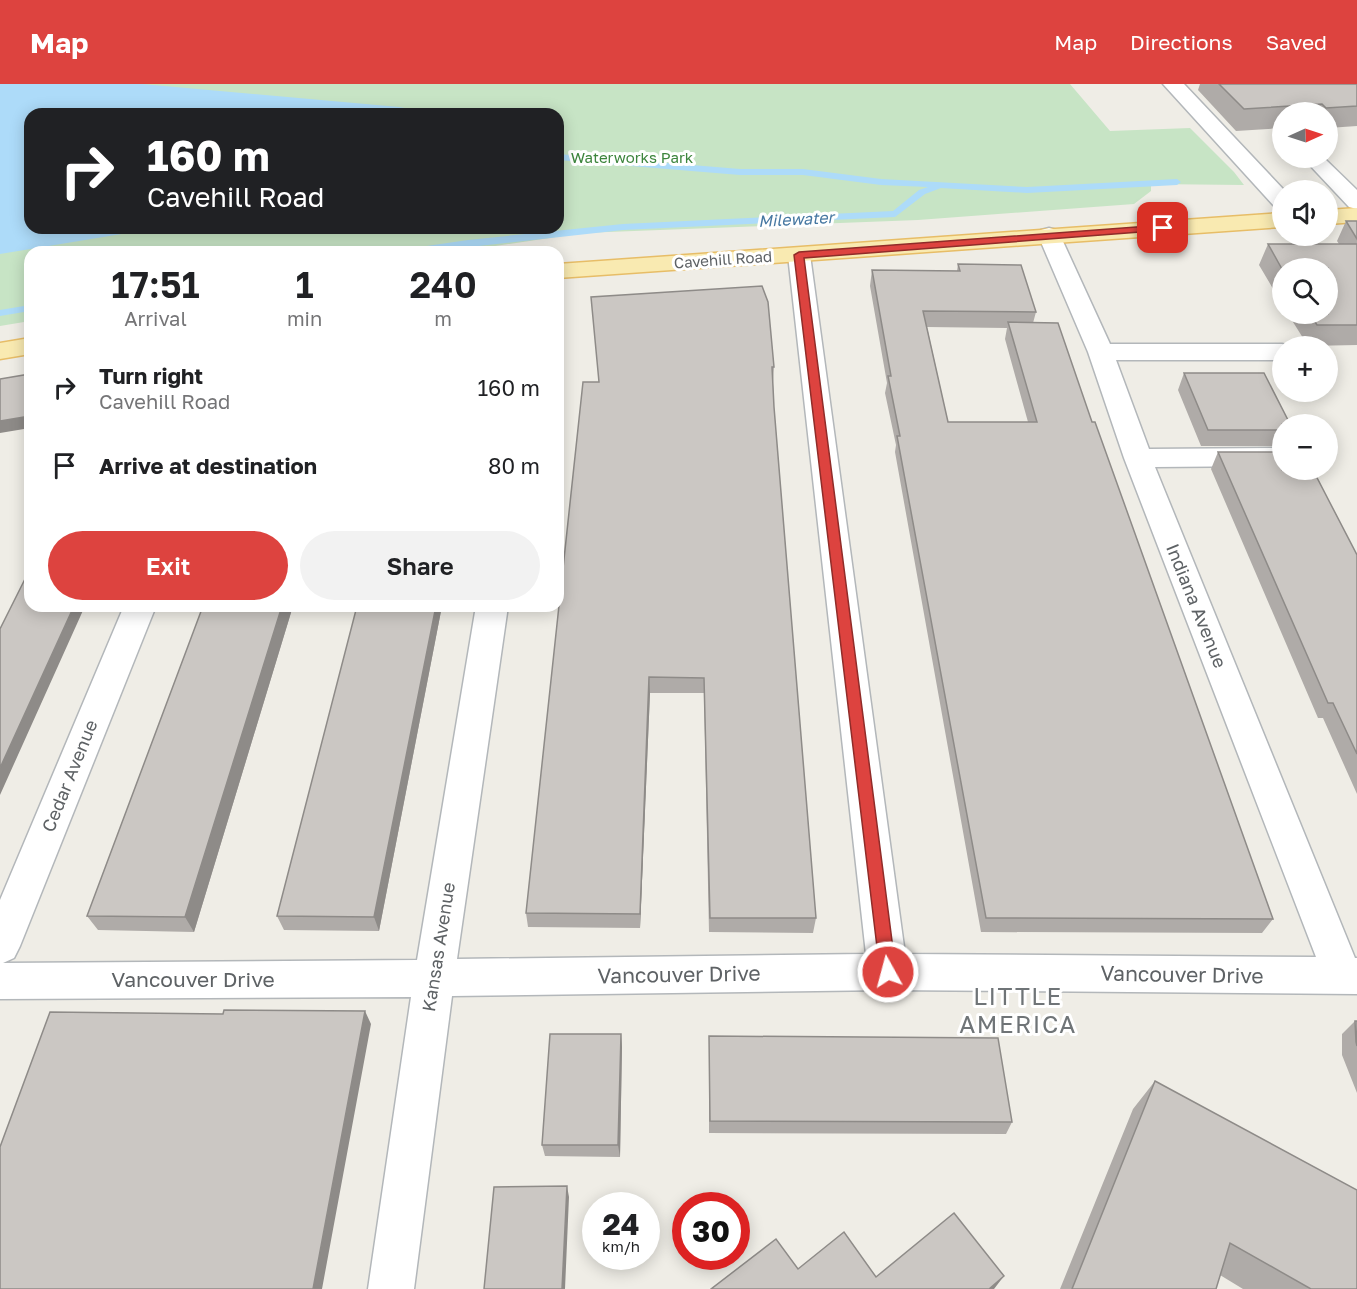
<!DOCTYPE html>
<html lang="en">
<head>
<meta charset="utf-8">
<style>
  body { margin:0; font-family:"Golos Text",sans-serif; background:#f2f2f2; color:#202124; height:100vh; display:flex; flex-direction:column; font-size:22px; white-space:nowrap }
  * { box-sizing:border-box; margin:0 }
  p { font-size:20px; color:#757577 }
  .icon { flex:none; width:33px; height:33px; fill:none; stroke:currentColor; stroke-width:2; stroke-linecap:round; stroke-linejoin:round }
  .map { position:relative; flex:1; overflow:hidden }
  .sheet { position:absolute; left:24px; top:162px; width:540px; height:366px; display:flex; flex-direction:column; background:#fff; border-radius:18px; box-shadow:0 3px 15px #0003 }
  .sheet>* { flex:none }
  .banner { position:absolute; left:24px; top:24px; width:540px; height:126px; border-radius:18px; box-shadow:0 3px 15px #0003; background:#202124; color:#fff; overflow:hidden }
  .needle { width:39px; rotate:87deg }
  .fabs { position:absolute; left:1272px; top:18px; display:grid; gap:12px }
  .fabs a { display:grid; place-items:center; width:66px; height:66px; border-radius:50%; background:#fff; box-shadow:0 3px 15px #0003; font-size:30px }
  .speed { position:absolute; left:582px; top:1108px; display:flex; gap:12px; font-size:30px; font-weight:700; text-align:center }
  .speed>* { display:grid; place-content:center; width:78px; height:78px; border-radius:50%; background:#fff; box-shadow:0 3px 15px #0003; line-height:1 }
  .speed small { font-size:15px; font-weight:400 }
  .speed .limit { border:9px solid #d22; background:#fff; color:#111 }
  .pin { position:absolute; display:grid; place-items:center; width:51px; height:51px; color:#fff; margin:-26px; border-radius:12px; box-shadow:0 3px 9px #0006 }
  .me { position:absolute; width:66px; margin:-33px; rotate:353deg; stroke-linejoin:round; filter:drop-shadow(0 0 4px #0008) }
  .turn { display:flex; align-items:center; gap:21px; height:126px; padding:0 24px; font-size:27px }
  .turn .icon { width:78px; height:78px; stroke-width:2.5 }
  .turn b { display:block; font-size:42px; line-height:51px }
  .eta { display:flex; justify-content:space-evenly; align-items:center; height:102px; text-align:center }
  .eta b { font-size:36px; font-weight:600; line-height:42px }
  .button { display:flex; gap:12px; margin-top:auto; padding:12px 24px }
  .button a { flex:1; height:69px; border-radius:36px; background:#dd433f; color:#fff; font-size:24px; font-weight:600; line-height:69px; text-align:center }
  .button a+a { background:#f2f2f2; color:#202124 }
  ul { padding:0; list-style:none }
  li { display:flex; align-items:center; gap:18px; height:78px; padding:0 24px }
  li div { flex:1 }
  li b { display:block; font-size:22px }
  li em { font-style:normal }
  header { display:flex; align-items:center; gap:36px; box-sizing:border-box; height:84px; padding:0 30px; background:#dd433f; color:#fff }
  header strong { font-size:28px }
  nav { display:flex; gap:33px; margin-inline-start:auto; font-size:21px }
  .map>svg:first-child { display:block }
</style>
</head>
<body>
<header>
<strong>Map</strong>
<nav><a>Map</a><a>Directions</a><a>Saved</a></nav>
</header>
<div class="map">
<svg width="1357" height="1205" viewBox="0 0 1357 1205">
  <rect width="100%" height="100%" fill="#efede6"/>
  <path fill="#c7e4c5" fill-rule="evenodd" d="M 0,0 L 1070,0 L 1110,47 L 1190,44 L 1234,88 L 1244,101 L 1151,100 L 1151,107 L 1134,120 L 918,136 L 582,149 L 456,168 L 30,168 L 30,237 L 0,242 ZM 30,30 L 558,30 L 558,144 L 30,144 Z"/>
  <path fill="#addbf9" d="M 0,0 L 142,0 L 399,23 L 440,30 L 30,30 L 30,144 L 158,144 L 0,170 Z"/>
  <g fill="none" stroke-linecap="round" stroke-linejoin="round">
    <path fill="#addbf9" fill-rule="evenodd" d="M 558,70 L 740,85 L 803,85 L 881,95 L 1027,103 L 1177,95 L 1181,98 L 1177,101 L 1027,109 L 941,104 L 925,110 L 895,133 L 623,146 L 425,168 L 401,168 L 406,165 L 468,156 L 623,140 L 893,127 L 919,106 L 928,103 L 881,101 L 803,91 L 740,91 L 558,76 Z
      M 30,221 L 30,227 L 0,232 L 0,226 Z"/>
    <g stroke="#b3b7ba" stroke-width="3">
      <path id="minor" d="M 1163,0 L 1184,0 L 1284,106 L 1282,123 L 1274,122 Z
        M 1303,74 L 1324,74 L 1357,106 L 1357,125 L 1349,123 Z
        M 1049,144 L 1057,146 L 1060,151 L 1110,260 L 1282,260 L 1290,262 L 1282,262 L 1282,276 L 1116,276 L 1149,365 L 1282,364 L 1282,382 L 1155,383 L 1355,874 L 1357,874 L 1357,910 L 888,906 L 452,912 L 414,1205 L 368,1205 L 411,913 L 0,915 L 0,816 L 124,522 L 156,522 L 20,862 L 14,874 L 3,879 L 417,876 L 476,522 L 508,522 L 457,875 L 866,870 L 788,171 L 791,166 L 799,164 L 807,166 L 810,171 L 905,870 L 1316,873 L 1124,374 L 1088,268 L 1038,151 L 1041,146 Z"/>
    </g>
    <g stroke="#e7bd67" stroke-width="3">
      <path id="major" d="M 1357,124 L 1357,138 L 1328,140 L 1328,126 Z
        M 1282,129 L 1282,143 L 558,194 L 558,180 Z
        M 30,254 L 30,270 L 0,275 L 0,259 Z"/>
    </g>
    <use href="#minor" fill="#fff" fill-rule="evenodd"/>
    <use href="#major" fill="#f9eab1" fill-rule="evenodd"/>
  </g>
  <path fill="#afaba8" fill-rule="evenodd" d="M 1200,0 L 1357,0 L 1357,42 L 1328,44 L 1328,28 L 1282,28 L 1282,44 L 1236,47 L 1198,6 Z
    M 1346,137 L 1357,137 L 1357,261 L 1308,262 L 1288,230 L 1328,230 L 1282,184 L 1282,220 L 1259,181 L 1268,160 L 1339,160 L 1337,157 Z
    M 958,180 L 1036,228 L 1033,239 L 1092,338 L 1273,835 L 1262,849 L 981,848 L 895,368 L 896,361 L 885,309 L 887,299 L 870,202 L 872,186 L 957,187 ZM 927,243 L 1007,244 L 1005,255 L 1028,338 L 948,338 Z
    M 774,283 L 773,299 L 774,323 L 816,834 L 813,849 L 709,848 L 704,609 L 650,609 L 640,844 L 528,843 L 526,829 L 598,298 Z
    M 1184,289 L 1282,340 L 1282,362 L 1201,362 L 1178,306 Z
    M 1218,368 L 1357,471 L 1357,710 L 1323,634 L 1318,634 L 1211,385 Z
    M 203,522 L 293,522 L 194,848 L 98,846 L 87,832 Z
    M 357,522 L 442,522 L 379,847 L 284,846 L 277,832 Z
    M 1355,937 L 1357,937 L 1357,1009 L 1342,971 L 1342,950 Z
    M 621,950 L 622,963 L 620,1073 L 545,1072 L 542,1061 Z
    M 709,952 L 1012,1038 L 1006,1050 L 709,1049 Z
    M 1155,997 L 1357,1205 L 1243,1205 L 1220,1191 L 1216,1205 L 1060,1205 L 1133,1025 Z"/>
  <path fill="#8e8b88" d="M 30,332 L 30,344 L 0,349 L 0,337 Z
    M 74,522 L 85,522 L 0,711 L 0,684 Z
    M 282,522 L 293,522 L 194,848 L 185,833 Z
    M 436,522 L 442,522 L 379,847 L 374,833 Z
    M 649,593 L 650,609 L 640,844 L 640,830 Z
    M 365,927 L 371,940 L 322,1205 L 313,1205 Z
    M 621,950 L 622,963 L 620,1073 L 618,1061 Z
    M 567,1102 L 569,1113 L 565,1205 L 562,1205 Z
    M 1004,1192 L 994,1205 L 989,1205 Z"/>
  <path fill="#cbc7c3" stroke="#8e8b88" stroke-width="1.5" d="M 1219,0 L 1357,0 L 1357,22 L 1326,24 L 1322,20 L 1244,25 Z
    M 1346,137 L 1357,137 L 1357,155 Z
    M 1268,160 L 1357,160 L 1357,241 L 1317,241 L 1310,230 L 1328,230 L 1328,184 L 1282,185 Z
    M 958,180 L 1021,181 L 1036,228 L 923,227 L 948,338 L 1037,338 L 1008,238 L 1058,239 L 1092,338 L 1095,338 L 1273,835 L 986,834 L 897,352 L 900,352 L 888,292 L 891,292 L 872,186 L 960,187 Z
    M 762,202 L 768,218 L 774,283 L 772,283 L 774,323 L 816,834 L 710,834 L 704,594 L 649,593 L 640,830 L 526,829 L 583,298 L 599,298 L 591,213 Z
    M 1184,289 L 1264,289 L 1290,340 L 1282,340 L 1282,346 L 1208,346 Z
    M 30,290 L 30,332 L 0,337 L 0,295 Z
    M 1218,368 L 1282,368 L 1282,386 L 1313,386 L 1357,471 L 1357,670 L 1333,619 L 1328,619 Z
    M 30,485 L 30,522 L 74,522 L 0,684 L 0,545 Z
    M 203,522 L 282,522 L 185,833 L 87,832 Z
    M 357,522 L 436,522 L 374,833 L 277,832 Z
    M 224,926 L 365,927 L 313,1205 L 0,1205 L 0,1063 L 50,928 L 223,930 Z
    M 1355,937 L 1357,937 L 1357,962 L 1356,958 Z
    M 550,950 L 621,950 L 618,1061 L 542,1061 Z
    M 709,952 L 998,954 L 1012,1038 L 710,1037 Z
    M 1155,997 L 1357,1106 L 1357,1205 L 1311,1205 L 1230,1159 L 1216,1205 L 1072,1205 Z
    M 567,1102 L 562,1205 L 484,1205 L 494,1103 Z
    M 954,1129 L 1004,1192 L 989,1205 L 711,1205 L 776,1155 L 798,1185 L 844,1148 L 876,1193 Z"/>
  <path fill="#dd433f" stroke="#902c29" stroke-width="1.5" d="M 1163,141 L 1166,142 L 1166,146 L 804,174 L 896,888 L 894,893 L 888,895 L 883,893 L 880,888 L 794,171 L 799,168 Z"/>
  <g text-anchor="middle" stroke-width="6" stroke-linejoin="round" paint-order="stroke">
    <g font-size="15" fill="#3d853d" stroke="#fff">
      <text x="632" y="79">Waterworks Park</text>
    </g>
    <g font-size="15" fill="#5e6265" stroke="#fff">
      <text transform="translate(723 176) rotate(-4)" y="5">Cavehill Road</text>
    </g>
    <g font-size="16" font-style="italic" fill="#4778a2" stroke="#fff">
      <text transform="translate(796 135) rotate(-3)" y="6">Milewater</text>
    </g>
    <g font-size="18" fill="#5e6265" stroke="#fff">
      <text transform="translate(1196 522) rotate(68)" y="6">Indiana Avenue</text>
      <text transform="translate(70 692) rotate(-68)" y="6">Cedar Avenue</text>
      <text transform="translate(439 863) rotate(-81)" y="6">Kansas Avenue</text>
    </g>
    <g font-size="21" fill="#5e6265" stroke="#fff">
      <text transform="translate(679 891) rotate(-1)" y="7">Vancouver Drive</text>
      <text transform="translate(1182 891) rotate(1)" y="7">Vancouver Drive</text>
      <text x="193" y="903">Vancouver Drive</text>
    </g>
    <g font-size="24" letter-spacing="1.5" fill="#6f7477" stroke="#fff">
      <text x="1018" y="921">LITTLE<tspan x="1018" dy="28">AMERICA</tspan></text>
    </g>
  </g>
</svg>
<div class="fabs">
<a><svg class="needle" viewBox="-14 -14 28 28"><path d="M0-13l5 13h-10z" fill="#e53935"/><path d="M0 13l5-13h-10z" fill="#757577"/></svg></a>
<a><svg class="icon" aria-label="sound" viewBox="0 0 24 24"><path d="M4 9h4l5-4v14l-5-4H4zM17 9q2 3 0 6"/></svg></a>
<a><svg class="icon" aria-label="search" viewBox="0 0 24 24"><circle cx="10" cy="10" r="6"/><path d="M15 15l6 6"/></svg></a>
<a>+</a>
<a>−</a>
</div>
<div class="speed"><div>24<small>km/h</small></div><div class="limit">30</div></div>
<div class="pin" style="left:1163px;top:144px;background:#d93025"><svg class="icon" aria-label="arrive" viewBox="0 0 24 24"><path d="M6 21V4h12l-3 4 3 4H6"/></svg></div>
<svg class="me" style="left:888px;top:888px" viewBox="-20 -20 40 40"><circle r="17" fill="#dd433f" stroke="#fff" stroke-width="3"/><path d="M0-11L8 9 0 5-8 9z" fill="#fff"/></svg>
<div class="banner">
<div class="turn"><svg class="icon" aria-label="right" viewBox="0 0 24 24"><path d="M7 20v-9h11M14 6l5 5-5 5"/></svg><div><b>160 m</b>Cavehill Road</div></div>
</div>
<section class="sheet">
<div class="eta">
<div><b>17:51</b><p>Arrival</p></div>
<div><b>1</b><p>min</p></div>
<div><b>240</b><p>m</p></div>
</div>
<ul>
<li><svg class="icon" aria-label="right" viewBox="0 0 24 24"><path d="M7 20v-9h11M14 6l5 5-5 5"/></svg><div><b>Turn right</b><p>Cavehill Road</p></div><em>160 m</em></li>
<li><svg class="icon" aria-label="arrive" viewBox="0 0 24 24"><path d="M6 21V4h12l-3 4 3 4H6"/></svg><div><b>Arrive at destination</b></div><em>80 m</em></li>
</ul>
<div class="button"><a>Exit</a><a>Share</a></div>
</section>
</div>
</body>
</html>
